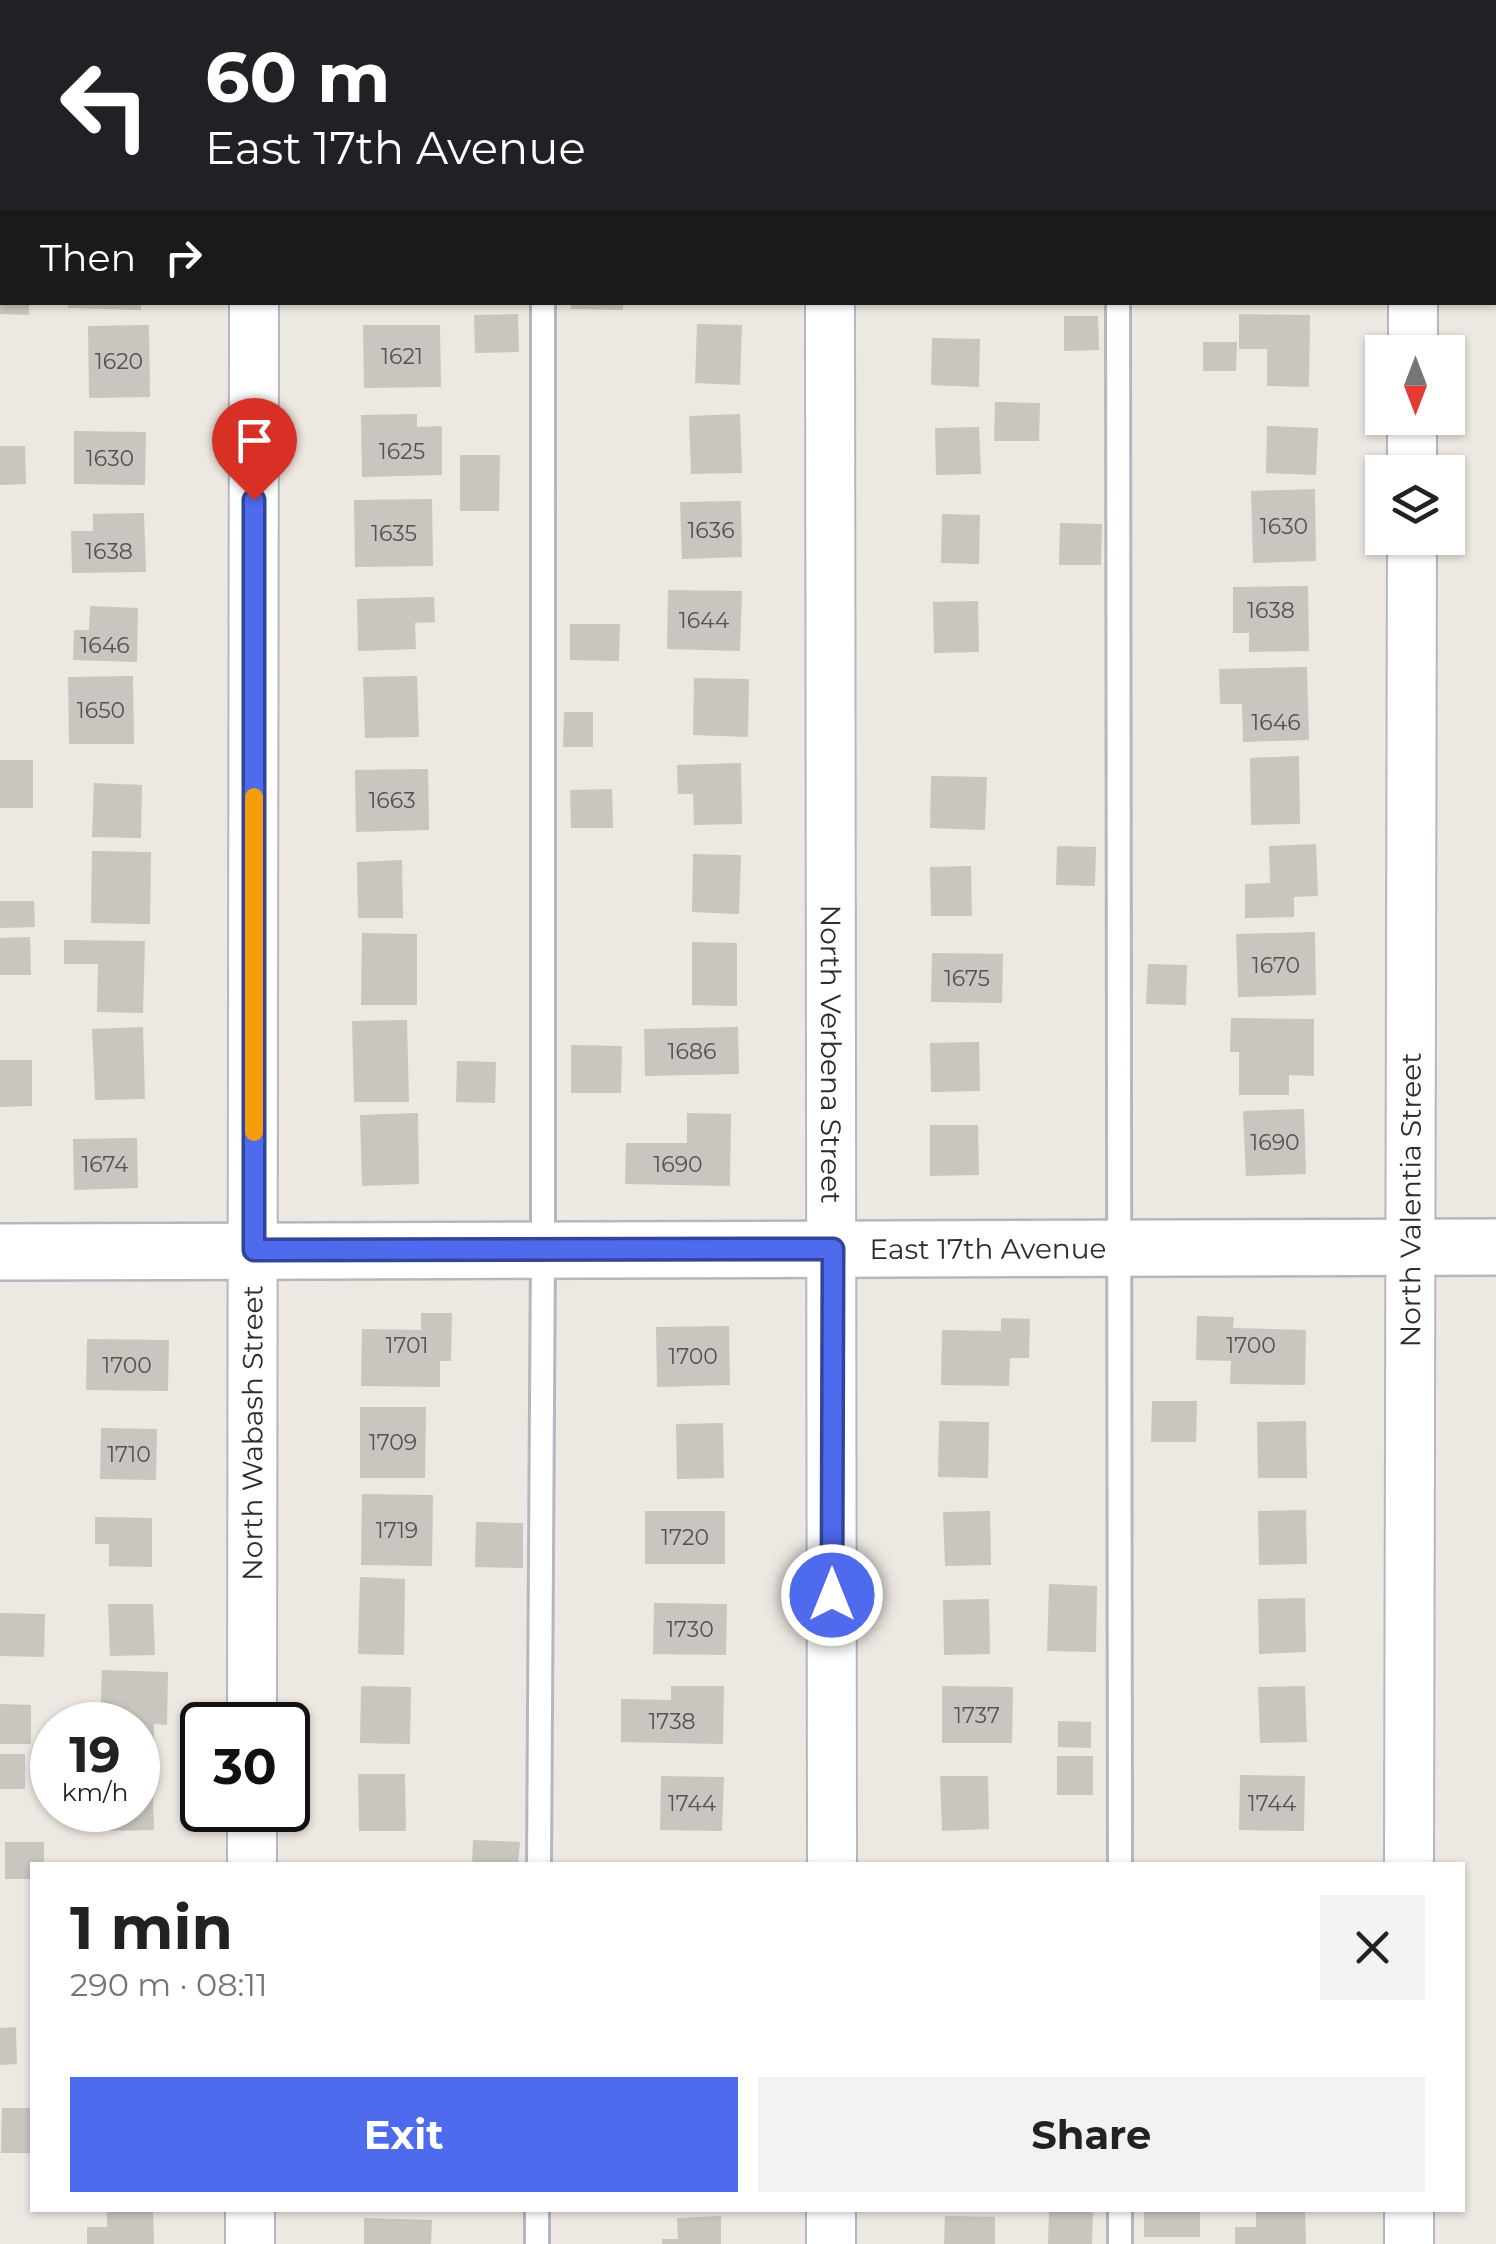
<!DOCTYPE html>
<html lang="en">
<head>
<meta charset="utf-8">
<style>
  body { margin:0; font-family:Montserrat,sans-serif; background:#f2f2f2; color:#222; height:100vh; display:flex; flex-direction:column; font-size:38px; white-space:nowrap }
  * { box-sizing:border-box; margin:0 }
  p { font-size:32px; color:#767676 }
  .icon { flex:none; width:55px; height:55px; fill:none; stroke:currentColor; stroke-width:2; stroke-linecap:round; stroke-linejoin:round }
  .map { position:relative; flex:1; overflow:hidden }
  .details { position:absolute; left:30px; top:1862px; width:1435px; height:350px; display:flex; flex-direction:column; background:#fff; border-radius:0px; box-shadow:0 2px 8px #0004 }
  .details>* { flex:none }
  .banner { position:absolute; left:0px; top:0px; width:1498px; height:305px; box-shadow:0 2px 8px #0004; background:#202124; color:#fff; overflow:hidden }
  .needle { width:65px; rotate:180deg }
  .buttons { position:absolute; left:1365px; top:335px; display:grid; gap:20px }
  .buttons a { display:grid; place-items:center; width:100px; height:100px; border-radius:0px; background:#fff; box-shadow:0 2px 8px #0004; font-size:50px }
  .speed { position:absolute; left:30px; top:1702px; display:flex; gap:20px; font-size:50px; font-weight:700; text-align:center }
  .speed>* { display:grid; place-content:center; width:130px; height:130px; border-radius:50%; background:#fff; box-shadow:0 2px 8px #0004; line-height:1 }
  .speed small { font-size:25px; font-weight:400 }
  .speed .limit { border:5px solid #111; border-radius:15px; background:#fff; color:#111 }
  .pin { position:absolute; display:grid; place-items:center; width:85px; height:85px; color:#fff; margin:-102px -42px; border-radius:50% 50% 50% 0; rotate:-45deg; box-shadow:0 0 10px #0007 }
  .pin .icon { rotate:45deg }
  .me { position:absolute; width:110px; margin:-55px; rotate:0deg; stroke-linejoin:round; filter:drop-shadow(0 0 8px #0008) }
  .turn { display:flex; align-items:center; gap:35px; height:210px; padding:0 40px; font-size:45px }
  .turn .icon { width:130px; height:130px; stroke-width:2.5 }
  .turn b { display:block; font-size:70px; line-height:85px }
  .then { display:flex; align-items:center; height:95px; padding:0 40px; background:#0003; gap:20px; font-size:38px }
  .round { display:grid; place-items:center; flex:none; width:105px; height:105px; border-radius:0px; background:#f2f2f2 }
  .head { display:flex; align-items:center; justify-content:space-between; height:170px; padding:0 40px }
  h1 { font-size:60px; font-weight:700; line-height:75px }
  .primary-button { display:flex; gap:20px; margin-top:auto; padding:20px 40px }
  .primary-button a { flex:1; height:115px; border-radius:0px; background:#4e6aed; color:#fff; font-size:40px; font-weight:700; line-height:115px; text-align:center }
  .primary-button a+a { background:#f2f2f2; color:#222 }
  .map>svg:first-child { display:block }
</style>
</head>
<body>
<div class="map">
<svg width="1496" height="2244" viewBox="0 0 1496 2244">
  <rect width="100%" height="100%" fill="#ede8e1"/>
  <path fill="#c9c6bf" d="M 0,302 L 29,302 L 29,315 L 0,314 Z
    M 68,302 L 141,302 L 141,310 L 68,308 Z
    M 571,302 L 623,302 L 623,310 L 571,309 Z
    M 518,314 L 519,352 L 475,353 L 474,315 Z
    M 1239,314 L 1310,315 L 1309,387 L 1267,386 L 1267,349 L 1239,349 Z
    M 1064,316 L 1098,316 L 1099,350 L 1064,351 Z
    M 697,324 L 742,325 L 740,385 L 695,383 Z
    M 149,325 L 150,397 L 89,398 L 88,326 Z
    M 363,325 L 440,325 L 441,387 L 364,388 Z
    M 932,338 L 980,339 L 979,387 L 931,385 Z
    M 1203,342 L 1237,342 L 1236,371 L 1203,371 Z
    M 995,402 L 1040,403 L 1039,441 L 994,441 Z
    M 417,414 L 417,427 L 442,426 L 442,475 L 362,477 L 361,415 Z
    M 740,414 L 742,473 L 691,474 L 689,416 Z
    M 1267,426 L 1318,428 L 1316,475 L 1266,473 Z
    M 979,427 L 981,474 L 936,475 L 935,428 Z
    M 74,431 L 146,432 L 145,485 L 74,484 Z
    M 0,446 L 25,446 L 26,484 L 0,485 Z
    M 460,455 L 500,455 L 499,511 L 460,511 Z
    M 1315,489 L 1316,561 L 1253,563 L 1251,491 Z
    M 432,499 L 433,566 L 355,567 L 354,500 Z
    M 741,501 L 742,557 L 682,559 L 680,502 Z
    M 144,513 L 146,572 L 72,573 L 71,531 L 93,531 L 93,514 Z
    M 942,514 L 980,515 L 979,564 L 941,563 Z
    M 1060,523 L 1102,524 L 1101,565 L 1059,565 Z
    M 1308,586 L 1309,651 L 1249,652 L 1249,633 L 1233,633 L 1233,587 Z
    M 668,590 L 742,591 L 740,651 L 667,649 Z
    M 434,597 L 435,622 L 415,623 L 416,649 L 358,651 L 357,599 Z
    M 978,601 L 979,652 L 934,653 L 933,602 Z
    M 90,606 L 138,608 L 137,662 L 73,660 L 74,630 L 89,630 Z
    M 570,624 L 620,624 L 619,661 L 570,660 Z
    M 1307,667 L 1309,740 L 1243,742 L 1242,704 L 1220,704 L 1219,669 Z
    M 133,676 L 134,744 L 69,744 L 68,677 Z
    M 417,676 L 419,737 L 365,738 L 363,677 Z
    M 694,678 L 749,679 L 748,737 L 693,735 Z
    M 564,712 L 593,712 L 593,747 L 563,747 Z
    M 1299,756 L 1300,824 L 1251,825 L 1250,758 Z
    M 0,760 L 33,760 L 33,808 L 0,808 Z
    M 741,763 L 742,824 L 694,825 L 693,794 L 678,794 L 677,765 Z
    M 428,769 L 429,830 L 356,832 L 355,770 Z
    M 931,776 L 987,777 L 985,830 L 930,828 Z
    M 94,783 L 142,785 L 141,838 L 92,837 Z
    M 612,789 L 613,828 L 571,828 L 570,790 Z
    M 1316,844 L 1318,896 L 1294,897 L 1294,917 L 1245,918 L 1245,884 L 1270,883 L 1269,846 Z
    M 1057,846 L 1096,847 L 1095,886 L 1056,885 Z
    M 92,851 L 151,852 L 150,924 L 91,923 Z
    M 693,854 L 741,855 L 739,914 L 692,912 Z
    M 402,860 L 403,918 L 358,918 L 357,862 Z
    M 971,866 L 972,916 L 931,916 L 930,867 Z
    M 0,901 L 34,901 L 35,927 L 0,928 Z
    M 1315,932 L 1316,995 L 1238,997 L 1236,934 Z
    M 362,933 L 417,934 L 417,1005 L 361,1005 Z
    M 30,937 L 31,975 L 0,975 L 0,938 Z
    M 64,940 L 145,941 L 143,1013 L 97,1012 L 98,964 L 64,964 Z
    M 692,942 L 737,943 L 737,1006 L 692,1005 Z
    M 932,953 L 1003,954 L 1002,1003 L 931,1002 Z
    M 1148,964 L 1187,965 L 1186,1005 L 1146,1004 Z
    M 1231,1018 L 1314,1019 L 1314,1076 L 1289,1075 L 1289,1095 L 1239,1095 L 1239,1052 L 1230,1052 Z
    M 407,1020 L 409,1102 L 354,1102 L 352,1021 Z
    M 143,1027 L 145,1099 L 95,1100 L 92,1029 Z
    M 738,1027 L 739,1074 L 645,1076 L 644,1029 Z
    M 979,1042 L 980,1091 L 931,1092 L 930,1043 Z
    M 571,1045 L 622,1046 L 621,1093 L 571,1093 Z
    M 0,1060 L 32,1060 L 32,1106 L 0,1107 Z
    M 457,1061 L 496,1062 L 495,1103 L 456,1102 Z
    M 1304,1109 L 1306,1174 L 1246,1176 L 1243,1111 Z
    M 418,1113 L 419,1184 L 362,1186 L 360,1115 Z
    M 687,1113 L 731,1114 L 730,1186 L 625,1184 L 626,1143 L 687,1143 Z
    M 930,1125 L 978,1125 L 979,1175 L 930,1176 Z
    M 137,1138 L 138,1188 L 74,1190 L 73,1139 Z
    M 421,1313 L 452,1313 L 451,1361 L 440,1361 L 440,1387 L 361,1386 L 362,1329 L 421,1330 Z
    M 1197,1316 L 1234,1317 L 1233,1328 L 1306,1330 L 1305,1385 L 1230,1384 L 1231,1361 L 1196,1360 Z
    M 1001,1318 L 1030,1319 L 1029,1358 L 1010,1358 L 1009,1386 L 941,1385 L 942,1330 L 1001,1331 Z
    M 729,1326 L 730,1385 L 657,1387 L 656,1327 Z
    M 87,1339 L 169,1340 L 168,1391 L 86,1390 Z
    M 1152,1401 L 1197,1401 L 1196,1442 L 1151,1442 Z
    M 360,1407 L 426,1407 L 425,1478 L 360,1478 Z
    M 939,1421 L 989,1422 L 988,1478 L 938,1477 Z
    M 1306,1421 L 1307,1478 L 1258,1478 L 1257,1422 Z
    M 723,1423 L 724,1478 L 677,1479 L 676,1424 Z
    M 101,1428 L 157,1429 L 156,1480 L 100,1479 Z
    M 362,1494 L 433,1495 L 432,1566 L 361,1565 Z
    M 1306,1510 L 1307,1564 L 1259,1565 L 1258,1511 Z
    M 645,1511 L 725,1511 L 725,1564 L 645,1564 Z
    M 990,1511 L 991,1565 L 945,1566 L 943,1512 Z
    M 95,1517 L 152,1518 L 152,1567 L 109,1566 L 109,1544 L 95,1544 Z
    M 476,1522 L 523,1523 L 523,1568 L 475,1567 Z
    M 360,1577 L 405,1579 L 404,1655 L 358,1654 Z
    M 1049,1584 L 1097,1586 L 1096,1652 L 1047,1651 Z
    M 1305,1598 L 1306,1652 L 1259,1654 L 1258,1599 Z
    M 989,1599 L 990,1654 L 944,1655 L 943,1600 Z
    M 654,1603 L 727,1604 L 726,1655 L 653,1654 Z
    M 108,1604 L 153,1604 L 155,1655 L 110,1656 Z
    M 0,1613 L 45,1614 L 44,1657 L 0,1656 Z
    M 102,1670 L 168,1672 L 167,1725 L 154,1724 L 154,1745 L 138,1745 L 138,1725 L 100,1725 Z
    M 361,1686 L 411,1687 L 410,1744 L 360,1743 Z
    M 671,1686 L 724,1686 L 723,1744 L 621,1742 L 621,1699 L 671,1700 Z
    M 942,1686 L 1013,1687 L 1012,1743 L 942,1743 Z
    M 1305,1686 L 1307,1742 L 1260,1743 L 1258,1687 Z
    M 0,1704 L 31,1705 L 31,1744 L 0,1744 Z
    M 1058,1721 L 1091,1722 L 1091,1748 L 1058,1747 Z
    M 0,1754 L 25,1754 L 25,1789 L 0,1789 Z
    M 1057,1756 L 1093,1756 L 1093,1795 L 1057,1795 Z
    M 138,1760 L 152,1760 L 154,1830 L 95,1831 L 95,1810 L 138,1810 Z
    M 358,1774 L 405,1774 L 406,1831 L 359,1831 Z
    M 1240,1775 L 1305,1776 L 1304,1831 L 1239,1830 Z
    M 661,1776 L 724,1777 L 722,1831 L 660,1830 Z
    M 940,1776 L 988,1776 L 989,1829 L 942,1831 Z
    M 473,1840 L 520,1842 L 518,1865 L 472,1865 Z
    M 5,1842 L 44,1842 L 44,1865 L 32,1865 L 32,1879 L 5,1879 Z
    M 16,2027 L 17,2064 L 0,2065 L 0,2028 Z
    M 2,2108 L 32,2108 L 32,2153 L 1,2153 Z
    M 107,2210 L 153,2210 L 154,2244 L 87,2244 L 87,2227 L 107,2227 Z
    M 1049,2210 L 1093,2210 L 1092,2244 L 1048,2244 Z
    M 1144,2210 L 1200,2210 L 1200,2237 L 1144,2237 Z
    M 1256,2210 L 1305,2210 L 1306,2244 L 1235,2244 L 1235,2227 L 1256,2227 Z
    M 721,2216 L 721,2244 L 662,2244 L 662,2239 L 678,2239 L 677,2218 Z
    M 945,2216 L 995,2217 L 995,2244 L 944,2244 Z
    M 364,2218 L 432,2220 L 431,2244 L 364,2244 Z"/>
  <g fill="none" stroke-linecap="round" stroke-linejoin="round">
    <g stroke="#b4b7bf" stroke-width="28">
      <path id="service" d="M 543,0 L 543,2
        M 1118,2 L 1118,0
        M 1118,302 L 1120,1865
        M 539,1865 L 543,1249 L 543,302
        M 1120,2210 L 1120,2244
        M 537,2244 L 537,2210"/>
    </g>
    <g stroke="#b4b7bf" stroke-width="52">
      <g id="minor">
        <path d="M 253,0 L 253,2"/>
        <path d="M 1414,0 L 1414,2"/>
        <path d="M 830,2 L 830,0"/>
        <path d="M 1495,87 L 1496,87"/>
        <path d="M 0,90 L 2,90"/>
        <path id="s1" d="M 830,302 L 832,1865"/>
        <path d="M 1413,352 L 1413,302"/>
        <path d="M 1412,472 L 1412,418"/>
        <path id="s2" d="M 252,1725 L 254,302"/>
        <path d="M 252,1865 L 252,1810"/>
        <path id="s3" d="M 1409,1865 L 1412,538"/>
        <path d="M 1409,2210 L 1409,2244"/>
        <path d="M 250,2244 L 250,2210"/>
        <path d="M 831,2244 L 831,2210"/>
      </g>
    </g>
    <g stroke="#b4b7bf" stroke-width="60">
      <g id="tertiary">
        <path id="s4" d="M 0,1252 L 1496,1247"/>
      </g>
    </g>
    <use href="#service" stroke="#fff" stroke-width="22"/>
    <use href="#minor" stroke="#fff" stroke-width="48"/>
    <use href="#tertiary" stroke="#fff" stroke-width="55"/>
  </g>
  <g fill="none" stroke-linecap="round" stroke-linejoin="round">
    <g stroke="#33459a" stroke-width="25">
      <path id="route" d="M 254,500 L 254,1250 L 833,1249 L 832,1595"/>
    </g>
    <use href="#route" stroke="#4e6aed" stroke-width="18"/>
    <path stroke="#f59e0b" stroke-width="18" d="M 254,797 L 254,1132"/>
  </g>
  <g text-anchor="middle" stroke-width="8" stroke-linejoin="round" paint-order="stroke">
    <g font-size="22" fill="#545352">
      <text x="402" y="364">1621</text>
      <text x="119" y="369">1620</text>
      <text x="402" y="459">1625</text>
      <text x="110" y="466">1630</text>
      <text x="1284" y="534">1630</text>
      <text x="711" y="538">1636</text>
      <text x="394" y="541">1635</text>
      <text x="109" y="559">1638</text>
      <text x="1271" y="618">1638</text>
      <text x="704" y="628">1644</text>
      <text x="105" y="653">1646</text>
      <text x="101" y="718">1650</text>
      <text x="1276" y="730">1646</text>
      <text x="392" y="808">1663</text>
      <text x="1276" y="973">1670</text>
      <text x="967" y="986">1675</text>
      <text x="692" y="1059">1686</text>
      <text x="1275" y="1150">1690</text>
      <text x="105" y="1172">1674</text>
      <text x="678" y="1172">1690</text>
      <text x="407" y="1353">1701</text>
      <text x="1251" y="1353">1700</text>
      <text x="693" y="1364">1700</text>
      <text x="127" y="1373">1700</text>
      <text x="393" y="1450">1709</text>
      <text x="129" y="1462">1710</text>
      <text x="397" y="1538">1719</text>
      <text x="685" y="1545">1720</text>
      <text x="690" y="1637">1730</text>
      <text x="977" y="1723">1737</text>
      <text x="672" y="1729">1738</text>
      <text x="692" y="1811">1744</text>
      <text x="1272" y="1811">1744</text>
    </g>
    <g font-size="28" fill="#2d2d2d" stroke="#fff">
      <text dy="10" stroke="none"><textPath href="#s1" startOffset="752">North Verbena Street</textPath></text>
      <text dy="10" stroke="none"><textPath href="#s3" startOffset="665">North Valentia Street</textPath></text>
      <text dy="10" stroke="none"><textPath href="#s4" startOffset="988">East 17th Avenue</textPath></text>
      <text dy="10" stroke="none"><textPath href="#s2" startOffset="292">North Wabash Street</textPath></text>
    </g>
  </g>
</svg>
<div class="buttons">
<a><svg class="needle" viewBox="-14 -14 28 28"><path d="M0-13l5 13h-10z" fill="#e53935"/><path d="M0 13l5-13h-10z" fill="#767676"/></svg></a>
<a><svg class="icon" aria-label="layers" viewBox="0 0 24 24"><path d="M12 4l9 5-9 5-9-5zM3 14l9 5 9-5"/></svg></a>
</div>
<div class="speed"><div>19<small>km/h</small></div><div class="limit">30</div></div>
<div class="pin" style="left:254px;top:500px;background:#d93025"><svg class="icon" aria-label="arrive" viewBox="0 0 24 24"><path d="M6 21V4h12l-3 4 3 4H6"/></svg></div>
<svg class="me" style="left:832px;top:1595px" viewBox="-20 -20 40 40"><circle r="17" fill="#4e6aed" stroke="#fff" stroke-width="3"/><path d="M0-11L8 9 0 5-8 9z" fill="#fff"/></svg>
<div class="banner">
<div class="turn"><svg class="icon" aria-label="left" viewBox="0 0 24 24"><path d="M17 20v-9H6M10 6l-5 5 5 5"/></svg><div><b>60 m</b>East 17th Avenue</div></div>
<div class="then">Then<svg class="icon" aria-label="right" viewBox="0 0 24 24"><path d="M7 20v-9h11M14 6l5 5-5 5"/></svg></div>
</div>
<section class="details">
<div class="head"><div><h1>1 min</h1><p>290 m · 08:11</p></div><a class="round"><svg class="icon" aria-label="close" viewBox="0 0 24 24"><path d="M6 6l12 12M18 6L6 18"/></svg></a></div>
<div class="primary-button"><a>Exit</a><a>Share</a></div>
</section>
</div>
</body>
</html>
